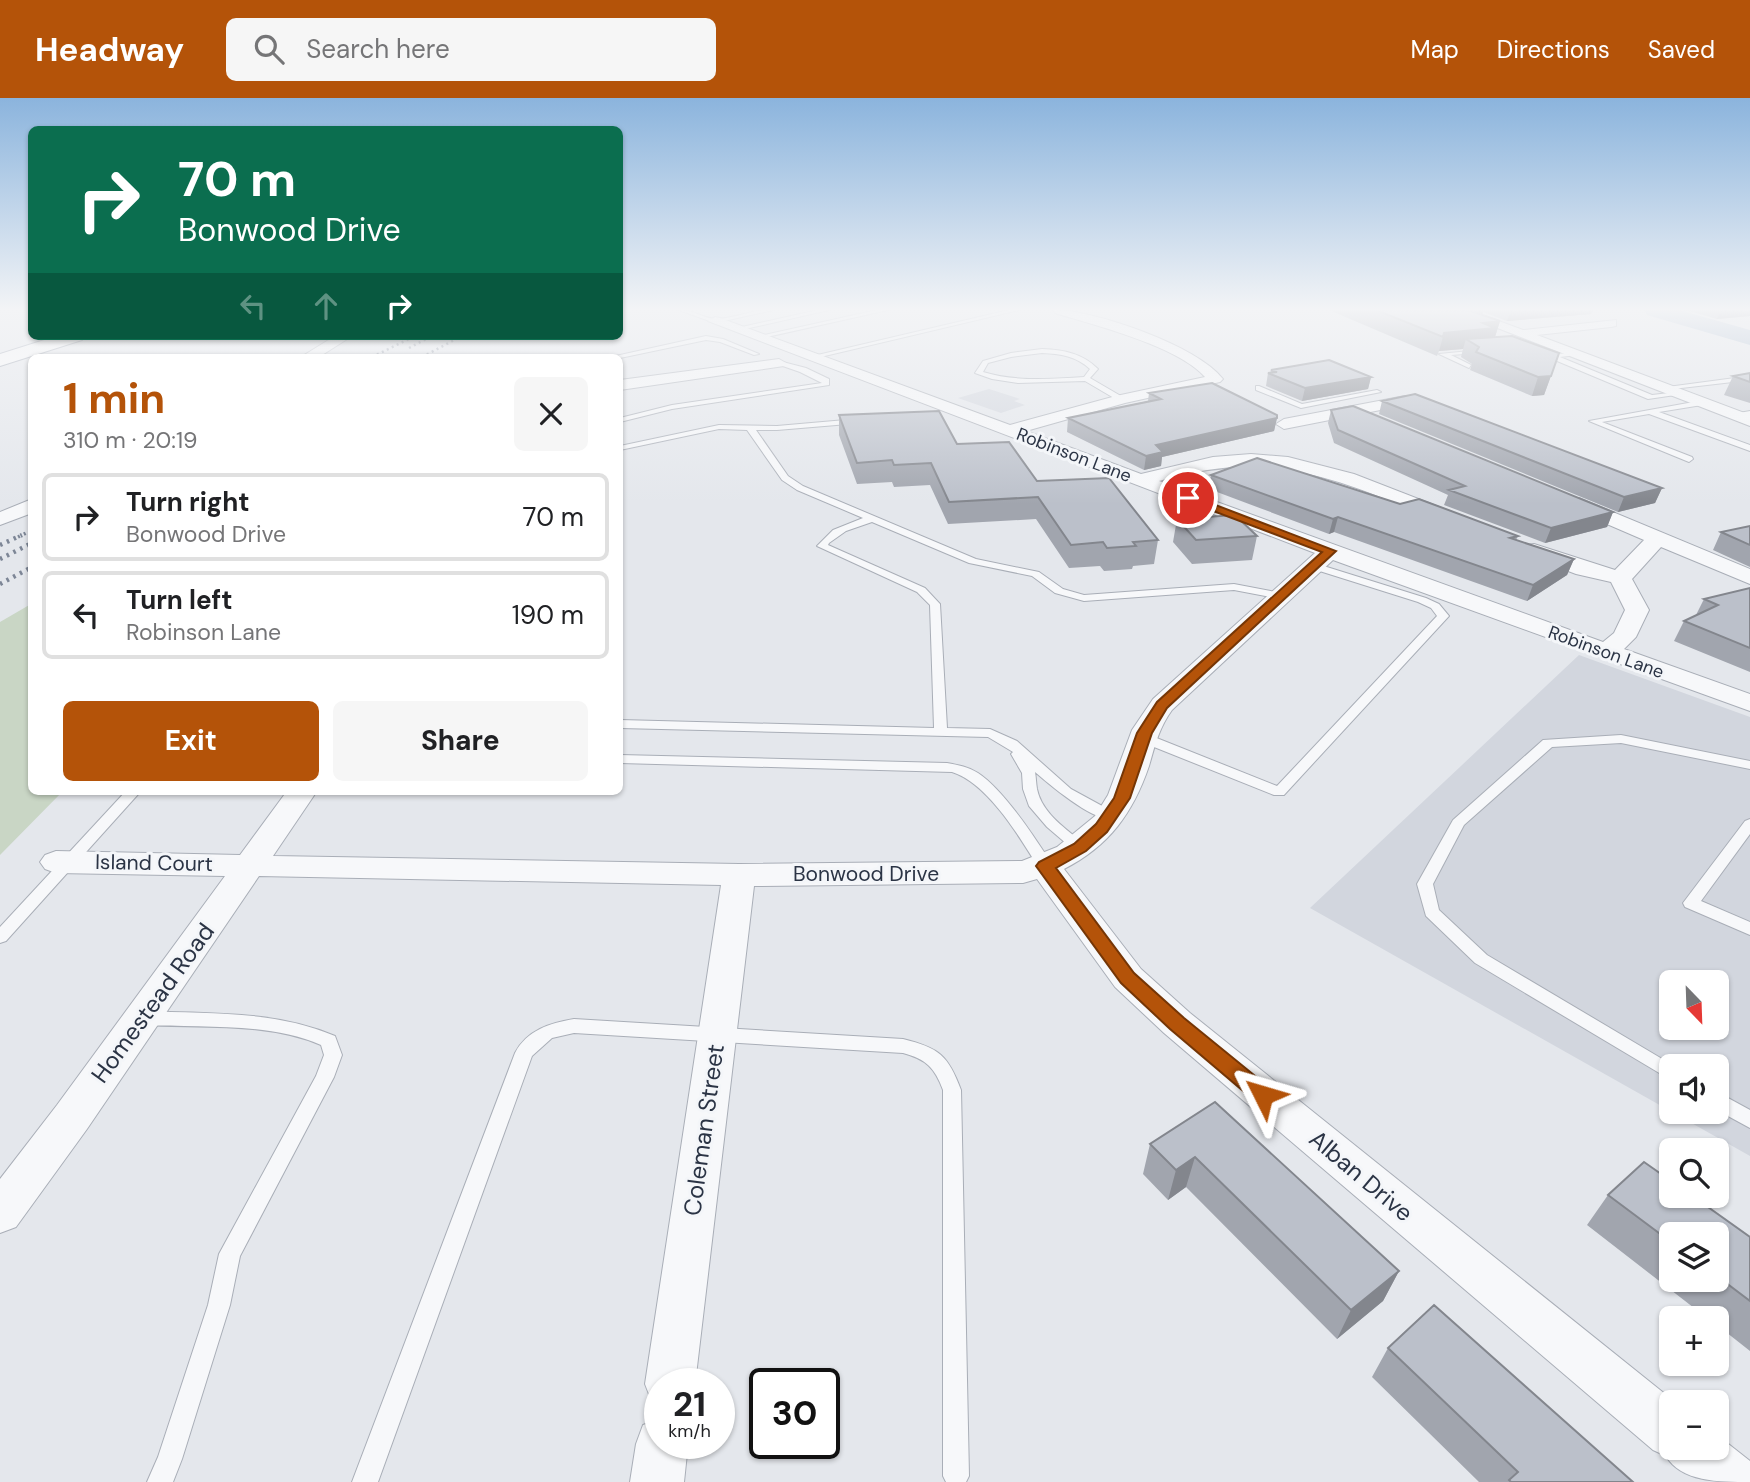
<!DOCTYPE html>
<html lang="en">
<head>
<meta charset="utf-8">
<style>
  body { margin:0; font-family:"DM Sans",sans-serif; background:#f6f6f6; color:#202124; height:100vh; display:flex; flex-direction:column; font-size:26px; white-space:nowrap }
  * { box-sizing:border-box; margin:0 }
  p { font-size:23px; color:#757577 }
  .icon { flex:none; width:38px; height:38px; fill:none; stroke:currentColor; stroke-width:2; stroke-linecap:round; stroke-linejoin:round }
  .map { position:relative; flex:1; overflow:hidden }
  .panel { position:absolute; left:28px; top:256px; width:595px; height:441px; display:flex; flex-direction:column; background:#fff; border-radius:10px; box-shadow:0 2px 5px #0004 }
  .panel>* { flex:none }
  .top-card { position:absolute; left:28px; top:28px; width:595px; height:214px; border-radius:10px; box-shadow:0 2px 5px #0004; background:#0b6e4f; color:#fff; overflow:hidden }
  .needle { width:46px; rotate:157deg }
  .tools { position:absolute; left:1659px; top:872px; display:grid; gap:14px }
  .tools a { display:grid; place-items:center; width:70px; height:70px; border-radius:10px; background:#fff; box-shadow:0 2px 5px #0004; font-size:35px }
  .speed { position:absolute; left:644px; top:1270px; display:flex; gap:14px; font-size:35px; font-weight:700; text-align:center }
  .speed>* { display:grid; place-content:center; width:91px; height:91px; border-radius:50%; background:#fff; box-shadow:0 2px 5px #0004; line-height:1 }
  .speed small { font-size:18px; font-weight:400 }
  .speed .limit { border:4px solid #111; border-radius:10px; background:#fff; color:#111 }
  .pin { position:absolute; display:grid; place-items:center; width:60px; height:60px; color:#fff; margin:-30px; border:4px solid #fff; border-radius:50%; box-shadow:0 2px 7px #0007 }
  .me { position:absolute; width:77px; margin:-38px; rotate:310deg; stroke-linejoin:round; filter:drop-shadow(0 0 5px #0008) }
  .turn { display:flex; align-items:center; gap:24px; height:147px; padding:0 35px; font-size:32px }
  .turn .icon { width:91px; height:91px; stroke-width:2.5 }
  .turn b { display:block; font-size:49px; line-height:60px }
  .lanes { display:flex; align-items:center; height:66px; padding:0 35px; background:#0003; justify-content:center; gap:35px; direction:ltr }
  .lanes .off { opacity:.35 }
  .round { display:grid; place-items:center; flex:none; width:74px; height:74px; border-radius:10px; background:#f6f6f6 }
  .summary { display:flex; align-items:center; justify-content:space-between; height:119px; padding:0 35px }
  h1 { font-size:42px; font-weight:700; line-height:52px; color:#b45309 }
  .action { display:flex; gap:14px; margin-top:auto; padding:14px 35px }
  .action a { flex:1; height:80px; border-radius:10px; background:#b45309; color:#fff; font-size:28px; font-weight:700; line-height:80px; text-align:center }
  .action a+a { background:#f6f6f6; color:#202124 }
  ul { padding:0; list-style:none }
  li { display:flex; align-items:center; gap:21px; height:88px; margin:0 14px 10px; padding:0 21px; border:4px solid #e0e0e0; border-radius:10px }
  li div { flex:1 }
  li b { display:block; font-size:26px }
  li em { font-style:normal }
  header { display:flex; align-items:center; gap:42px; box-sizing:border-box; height:98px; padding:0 35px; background:#b45309; color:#fff }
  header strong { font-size:33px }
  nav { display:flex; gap:38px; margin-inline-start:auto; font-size:24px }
  .search { width:490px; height:63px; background:#f6f6f6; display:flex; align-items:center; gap:18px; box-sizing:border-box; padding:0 24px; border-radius:10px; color:#757577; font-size:26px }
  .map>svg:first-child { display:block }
</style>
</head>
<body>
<header>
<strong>Headway</strong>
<div class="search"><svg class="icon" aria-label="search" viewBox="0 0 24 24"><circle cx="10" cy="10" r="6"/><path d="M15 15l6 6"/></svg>Search here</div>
<nav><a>Map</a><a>Directions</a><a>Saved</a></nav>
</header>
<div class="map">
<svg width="1750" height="1384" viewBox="0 0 1750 1384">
  <rect width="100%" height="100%" fill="#e4e7ec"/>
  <path fill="#d2d6de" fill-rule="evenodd" d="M 989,291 L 1020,301 L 1014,303 L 1025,307 L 1001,315 L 958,300 Z
    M 1579,557 L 1750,619 L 1750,1058 L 1310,810 ZM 1671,884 L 1717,884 L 1717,929 L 1671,929 ZM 1671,968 L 1717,968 L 1717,1013 L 1671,1013 Z"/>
  <path fill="#c9d6c5" d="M 31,506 L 32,693 L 63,693 L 0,757 L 0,524 Z"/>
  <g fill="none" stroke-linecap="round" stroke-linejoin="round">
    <path fill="#9fb4cc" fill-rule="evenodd" d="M 1644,212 L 1679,212 L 1750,232 L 1750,247 L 1647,217 Z"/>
    <g stroke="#a9aeb7" stroke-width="2">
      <path id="lane" d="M 679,212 C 692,211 704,221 717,221 C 736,220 754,211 773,212 L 715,225 Z
        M 818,212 L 829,212 L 736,233 L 733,231 Z
        M 877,212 L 888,212 L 758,241 L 755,239 Z
        M 1009,212 L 1019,212 L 812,261 L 809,259 Z
        M 706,238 L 723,241 L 759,256 L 754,257 L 720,244 L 706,242 L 620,260 L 611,259 Z
        M 1042,251 C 1064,252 1082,255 1098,271 L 1090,280 L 1126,301 L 1119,303 L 1085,283 L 1018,285 L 992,281 L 975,275 L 983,263 L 1011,255 ZM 1042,255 C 1061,256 1076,258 1090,271 L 1084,279 C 1050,281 1016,284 983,274 L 988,265 L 1011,259 Z
        M 1480,252 L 1478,255 L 1451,257 L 1471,267 L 1469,270 L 1439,256 Z
        M 1540,252 L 1551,256 L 1578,255 L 1578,257 L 1560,259 L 1652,297 L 1678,294 L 1682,296 L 1648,301 L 1538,255 Z
        M 779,263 L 806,270 L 829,281 L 829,287 L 672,311 L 620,324 L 620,320 L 672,307 L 822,285 L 800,274 L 777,266 Z
        M 1750,278 L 1750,282 L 1664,292 L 1660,290 Z
        M 1259,288 L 1302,306 L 1377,292 L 1381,294 L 1301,310 L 1256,292 L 1256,288 Z
        M 1699,303 L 1703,305 L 1702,307 L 1659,314 L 1750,347 L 1750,353 L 1649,316 L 1602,324 L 1692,359 L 1693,361 L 1689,364 L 1589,323 Z
        M 1750,313 L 1750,317 L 1732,319 L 1728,317 Z
        M 857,321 L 861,323 L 860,325 L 777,332 L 756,332 L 788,378 L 803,388 L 976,461 L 1039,474 L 1063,491 L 1084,497 L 1234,486 L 1281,495 L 1286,498 L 1281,501 L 1234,492 L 1084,503 L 1055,495 L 1032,478 L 969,465 L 872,424 L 846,433 L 829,445 L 828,447 L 925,490 L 940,506 L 947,630 L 990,631 L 1017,643 L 1071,691 L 1115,715 L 1117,718 L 1115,721 C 1096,726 1050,687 1035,674 C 1036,679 1036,685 1037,691 C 1042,716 1067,731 1085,747 L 1087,750 L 1085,753 L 1075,753 L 1047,729 L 1029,708 L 1023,691 L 1022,675 L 1011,656 L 1013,654 L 988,639 L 620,630 L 620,622 L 934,630 L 930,507 L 917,494 L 817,448 L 833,432 L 863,420 L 797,392 L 782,382 L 747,332 L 719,331 L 620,352 L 620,348 L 719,327 L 777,328 Z
        M 1314,465 L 1426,500 L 1439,506 L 1449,518 L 1284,697 L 1274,697 L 1139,643 L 1137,640 L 1139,637 L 1149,637 L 1277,688 L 1437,518 L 1431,510 L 1418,504 L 1310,470 L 1310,466 Z
        M 1621,637 L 1750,663 L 1750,671 L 1621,645 L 1552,649 L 1464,727 L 1433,786 L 1439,812 L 1487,857 L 1674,968 L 1671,968 L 1671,982 L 1475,865 L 1426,818 L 1417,786 L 1453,722 L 1543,642 Z
        M 620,657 L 947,665 C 958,667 969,669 978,675 C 1004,692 1036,741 1053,768 L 1050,772 L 1040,772 C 1021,741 988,685 952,674 L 620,665 Z
        M 126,693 L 141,693 L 6,843 L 0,845 L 0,829 Z
        M 1750,721 L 1750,736 L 1701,803 L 1750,824 L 1750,837 L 1685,809 L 1683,805 L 1745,723 Z
        M 143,913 C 207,916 275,912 335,938 L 342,957 L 334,979 L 240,1158 L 230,1207 L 182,1361 L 173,1384 L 147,1384 L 158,1359 L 208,1207 L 219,1156 L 316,978 L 324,957 L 321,947 C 268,924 200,930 143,927 L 137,925 L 134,920 L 137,915 Z
        M 574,921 L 903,941 C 939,950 948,957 961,992 L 969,1378 L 966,1384 L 946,1384 L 943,1378 L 943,992 C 935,970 926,961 903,955 L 574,935 L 552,940 L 532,958 L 378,1384 L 352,1384 L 515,955 C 527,932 550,925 574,921 Z
        M 1717,994 L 1750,1012 L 1750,1030 L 1717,1012 Z"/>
    </g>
    <g stroke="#a9aeb7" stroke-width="2">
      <path id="street" d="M 1054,212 C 1095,212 1198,248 1223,281 L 1220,284 L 1125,305 L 1026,333 L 1141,376 L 1213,359 L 1251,356 L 1288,359 L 1354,376 L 1452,414 L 1455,418 L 1452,422 L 1438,422 C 1337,381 1270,349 1159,383 L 1603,544 L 1614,535 L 1625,512 L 1611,484 L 1576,476 L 1526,457 L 1523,452 L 1526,447 L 1534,446 L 1615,472 L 1644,442 L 1565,408 L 1562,404 L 1565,400 L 1579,400 L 1750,471 L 1750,486 L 1661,449 L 1632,481 L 1649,512 L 1636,539 L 1624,551 L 1750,596 L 1750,613 L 1333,462 L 1172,612 C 1159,630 1155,647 1149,668 C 1133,715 1109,748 1064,771 L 1141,871 L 1190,915 L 1675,1304 L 1671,1304 L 1671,1349 L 1717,1349 L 1717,1337 L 1750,1363 L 1750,1384 C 1719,1384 1681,1384 1666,1358 L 1653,1352 L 1164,935 L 1115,889 L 1037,781 L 1023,785 L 754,788 L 695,1286 L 660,1286 L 660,1307 L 652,1304 L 645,1286 L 721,787 L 259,778 L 87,1031 L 16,1129 L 0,1135 L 0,1081 L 57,1007 L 225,778 L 56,775 L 45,771 L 40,764 L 45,757 L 56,753 L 240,757 L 287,693 L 317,693 L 273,758 L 739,766 L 1022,763 L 1057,749 L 1095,718 L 1108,697 L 1132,632 L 1153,601 L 1315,455 L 708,223 L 715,219 L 720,220 L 1010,327 L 1116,298 L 1205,279 C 1178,248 1094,227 1055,215 Z
        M 1451,212 L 1469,212 L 1523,232 L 1616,222 L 1616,228 L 1611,229 L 1537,237 L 1750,317 L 1750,328 Z
        M 335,238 L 352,238 L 319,259 L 301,259 Z
        M 779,261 L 786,265 L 784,268 L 620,292 L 620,282 Z
        M 1405,298 L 1413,303 L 1411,306 L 1284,331 L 1276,326 L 1284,321 Z
        M 32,401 L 32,415 L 0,427 L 0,414 Z
        M 660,1321 L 660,1346 L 688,1346 L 684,1384 L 630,1384 L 636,1346 L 643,1327 Z"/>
    </g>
    <g stroke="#8b94a3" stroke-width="2">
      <path id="highway" d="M 57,238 L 85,238 L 82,242 L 0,268 L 0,256 Z"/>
    </g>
    <use href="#lane" fill="#f7f8fa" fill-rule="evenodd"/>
    <use href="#street" fill="#f7f8fa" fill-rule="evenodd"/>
    <use href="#highway" fill="#fff" fill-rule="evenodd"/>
    <path stroke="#7d8696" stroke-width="2.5" stroke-dasharray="2 3.5" stroke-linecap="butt" d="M 409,250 L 432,238
      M 372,259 L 415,238
      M 422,259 L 462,238"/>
    <path stroke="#7d8696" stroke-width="3.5" stroke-dasharray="2 4.5" stroke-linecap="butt" d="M 18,439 L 32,432"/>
    <path stroke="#7d8696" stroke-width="4.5" stroke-dasharray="2.5 5" stroke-linecap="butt" d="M 0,447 L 22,437
      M 0,461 L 32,445
      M 0,486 L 32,469"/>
  </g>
  <path fill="#a1a5ae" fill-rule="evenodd" d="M 1329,212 L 1593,212 L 1591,216 L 1507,223 L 1483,214 L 1482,217 L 1500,223 L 1495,239 L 1559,255 L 1544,297 L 1532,298 L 1470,272 L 1472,266 L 1461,259 L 1463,251 L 1439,253 L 1437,258 Z
    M 1685,212 L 1750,212 L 1750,218 L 1717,221 Z
    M 1271,272 L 1371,279 L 1368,291 L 1302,303 L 1266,288 L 1268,275 L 1270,275 Z
    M 1750,275 L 1750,305 L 1724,297 L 1733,278 Z
    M 1149,295 L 1277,320 L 1274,333 L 1162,359 L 1161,368 L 1144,372 L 1067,334 L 1068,320 L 1148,303 Z
    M 1382,303 L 1662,390 L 1655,405 L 1618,414 L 1379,316 Z
    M 1331,312 L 1613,414 L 1607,429 L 1545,445 L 1444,407 L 1448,397 L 1334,345 L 1328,325 Z
    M 839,317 L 957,346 L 1037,383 L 1158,442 L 1154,466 L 1133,468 L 1132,471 L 1104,473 L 1100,468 L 1069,470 L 1036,421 L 948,426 L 930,387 L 894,389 L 892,384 L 857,386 L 839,337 Z
    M 1211,377 L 1400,406 L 1518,438 L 1516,442 L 1574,461 L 1567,477 L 1527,503 L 1334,434 L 1329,436 L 1209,391 Z
    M 1177,421 L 1257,438 L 1252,462 L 1192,466 L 1173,444 Z
    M 1750,428 L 1750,469 L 1713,452 L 1721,434 Z
    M 1750,490 L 1750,574 L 1674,543 L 1684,523 L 1696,517 L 1704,501 Z
    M 1215,1004 L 1399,1173 L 1383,1203 L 1337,1241 L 1186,1089 L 1168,1102 L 1143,1076 L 1150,1046 Z
    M 1608,1097 L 1750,1139 L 1750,1253 L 1717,1227 L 1717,1220 L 1707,1220 L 1587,1127 ZM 1671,1136 L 1717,1136 L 1717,1181 L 1671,1181 Z
    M 1388,1250 L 1633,1384 L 1479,1384 L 1372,1279 Z"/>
  <path fill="#83868d" d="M 1462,212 L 1484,212 L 1479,226 Z
    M 1511,212 L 1593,212 L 1591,216 L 1507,223 Z
    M 1721,212 L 1750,212 L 1750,218 L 1717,221 Z
    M 1500,223 L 1494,242 L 1479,249 L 1466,241 L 1463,251 L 1439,253 L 1444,235 L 1483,225 Z
    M 1551,278 L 1544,297 L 1532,298 L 1538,279 Z
    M 1371,279 L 1368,291 L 1302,303 L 1305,290 Z
    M 1277,320 L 1274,333 L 1162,359 L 1161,368 L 1144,372 L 1146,358 L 1156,347 Z
    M 1662,390 L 1655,405 L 1618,414 L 1624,399 Z
    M 1613,414 L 1607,429 L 1545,445 L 1551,430 Z
    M 1338,419 L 1334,434 L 1329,436 L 1333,421 Z
    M 1574,461 L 1567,477 L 1527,503 L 1533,487 Z
    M 1195,1059 L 1186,1089 L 1168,1102 L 1176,1072 Z
    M 1399,1173 L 1383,1203 L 1337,1241 L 1351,1212 Z"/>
  <path fill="#bbc0ca" stroke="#83868d" stroke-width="2" d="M 1376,212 L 1468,212 L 1500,223 L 1483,225 L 1495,230 L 1444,235 L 1443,239 Z
    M 1512,238 L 1559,255 L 1551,278 L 1538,279 L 1476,254 L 1479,249 L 1466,241 Z
    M 1329,262 L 1371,279 L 1305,290 L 1268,275 L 1277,274 L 1271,272 Z
    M 1750,275 L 1750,284 L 1733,278 Z
    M 1212,285 L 1277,317 L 1277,320 L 1156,347 L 1163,354 L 1146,358 L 1068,320 L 1161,301 L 1149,295 Z
    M 1415,296 L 1662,390 L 1624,399 L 1382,303 Z
    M 1353,308 L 1613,414 L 1551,430 L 1449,392 L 1465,388 L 1338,332 L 1331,312 Z
    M 939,313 L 957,346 L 1009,344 L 1037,383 L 1109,380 L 1158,442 L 1133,444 L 1136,448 L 1107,450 L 1103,444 L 1071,447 L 1038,399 L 949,404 L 931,365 L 894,367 L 892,362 L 857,365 L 839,317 Z
    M 1257,360 L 1400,406 L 1419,401 L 1518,438 L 1510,440 L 1574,461 L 1533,487 L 1338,419 L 1333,421 L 1211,377 Z
    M 1235,417 L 1257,438 L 1196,442 L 1177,421 Z
    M 1750,428 L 1750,447 L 1721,434 Z
    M 1750,490 L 1750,550 L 1684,523 L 1718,507 L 1704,501 Z
    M 1215,1004 L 1399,1173 L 1351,1212 L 1195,1059 L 1176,1072 L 1150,1046 Z
    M 1644,1064 L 1671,1083 L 1671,1097 L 1691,1097 L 1750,1139 L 1750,1203 L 1717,1178 L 1717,1136 L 1671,1136 L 1671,1144 L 1608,1097 Z
    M 1434,1207 L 1633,1384 L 1511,1384 L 1509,1382 L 1518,1374 L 1388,1250 Z"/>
  <linearGradient id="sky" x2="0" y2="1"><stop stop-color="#8bb4dd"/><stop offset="0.52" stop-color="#f3f4f6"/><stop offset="1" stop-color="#f3f4f6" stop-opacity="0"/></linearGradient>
  <rect width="1750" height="406" fill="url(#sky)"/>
  <path fill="#b45309" stroke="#753606" stroke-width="2" d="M 1184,398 L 1192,398 L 1336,453 L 1167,610 L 1152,635 L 1130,700 L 1107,734 L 1086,753 L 1056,770 L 1134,875 L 1184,920 L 1270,990 L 1273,997 L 1270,1003 L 1263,1005 L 1255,1003 L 1170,931 L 1121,885 L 1036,768 L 1039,764 L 1074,746 L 1096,726 L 1114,700 L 1137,635 L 1157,604 L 1322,454 L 1184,402 Z"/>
  <g text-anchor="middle" stroke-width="6" stroke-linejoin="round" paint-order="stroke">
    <g font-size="18" fill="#2b3445" stroke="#f4f6f9">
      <text transform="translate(1074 357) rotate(21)" y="6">Robinson Lane</text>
      <text transform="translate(1606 554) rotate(20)" y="6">Robinson Lane</text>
    </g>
    <g font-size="21" fill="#2b3445" stroke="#f4f6f9">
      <text transform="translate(154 765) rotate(1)" y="7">Island Court</text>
      <text x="866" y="783">Bonwood Drive</text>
    </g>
    <g font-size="24" fill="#2b3445" stroke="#f4f6f9">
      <text transform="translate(153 905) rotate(-54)" y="8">Homestead Road</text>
      <text transform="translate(704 1032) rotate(-82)" y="8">Coleman Street</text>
      <text transform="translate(1361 1078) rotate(40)" y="8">Alban Drive</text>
    </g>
  </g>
</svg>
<div class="tools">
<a><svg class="needle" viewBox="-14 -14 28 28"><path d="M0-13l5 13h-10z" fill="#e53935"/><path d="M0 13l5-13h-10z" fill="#757577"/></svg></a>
<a><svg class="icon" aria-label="sound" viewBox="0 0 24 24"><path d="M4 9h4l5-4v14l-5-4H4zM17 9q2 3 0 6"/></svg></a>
<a><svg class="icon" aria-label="search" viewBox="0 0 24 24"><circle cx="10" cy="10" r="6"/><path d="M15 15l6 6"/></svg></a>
<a><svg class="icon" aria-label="layers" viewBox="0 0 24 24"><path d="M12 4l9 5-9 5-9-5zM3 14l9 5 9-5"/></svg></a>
<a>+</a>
<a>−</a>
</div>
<div class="speed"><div>21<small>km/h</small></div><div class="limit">30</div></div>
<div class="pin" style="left:1188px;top:400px;background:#d93025"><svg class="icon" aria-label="arrive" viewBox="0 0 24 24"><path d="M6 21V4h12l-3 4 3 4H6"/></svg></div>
<svg class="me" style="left:1263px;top:997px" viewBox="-20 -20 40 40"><path d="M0-17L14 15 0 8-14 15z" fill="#b45309" stroke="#fff" stroke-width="4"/></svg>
<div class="top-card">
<div class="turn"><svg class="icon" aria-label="right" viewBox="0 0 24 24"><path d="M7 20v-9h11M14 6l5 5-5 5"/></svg><div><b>70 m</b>Bonwood Drive</div></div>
<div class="lanes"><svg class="icon off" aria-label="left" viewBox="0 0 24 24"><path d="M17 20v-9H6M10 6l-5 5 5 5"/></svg><svg class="icon off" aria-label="ahead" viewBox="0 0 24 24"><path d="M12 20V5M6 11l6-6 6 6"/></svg><svg class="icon" aria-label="right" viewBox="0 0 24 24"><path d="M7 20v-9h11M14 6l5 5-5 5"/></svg></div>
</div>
<section class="panel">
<div class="summary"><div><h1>1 min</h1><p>310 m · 20:19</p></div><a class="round"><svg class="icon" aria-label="close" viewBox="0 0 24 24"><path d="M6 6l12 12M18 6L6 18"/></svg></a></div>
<ul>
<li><svg class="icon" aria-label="right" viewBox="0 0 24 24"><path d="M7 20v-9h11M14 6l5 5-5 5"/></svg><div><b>Turn right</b><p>Bonwood Drive</p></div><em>70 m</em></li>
<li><svg class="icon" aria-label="left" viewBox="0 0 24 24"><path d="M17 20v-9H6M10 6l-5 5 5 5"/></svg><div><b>Turn left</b><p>Robinson Lane</p></div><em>190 m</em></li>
</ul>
<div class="action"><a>Exit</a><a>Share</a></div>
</section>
</div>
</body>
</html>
